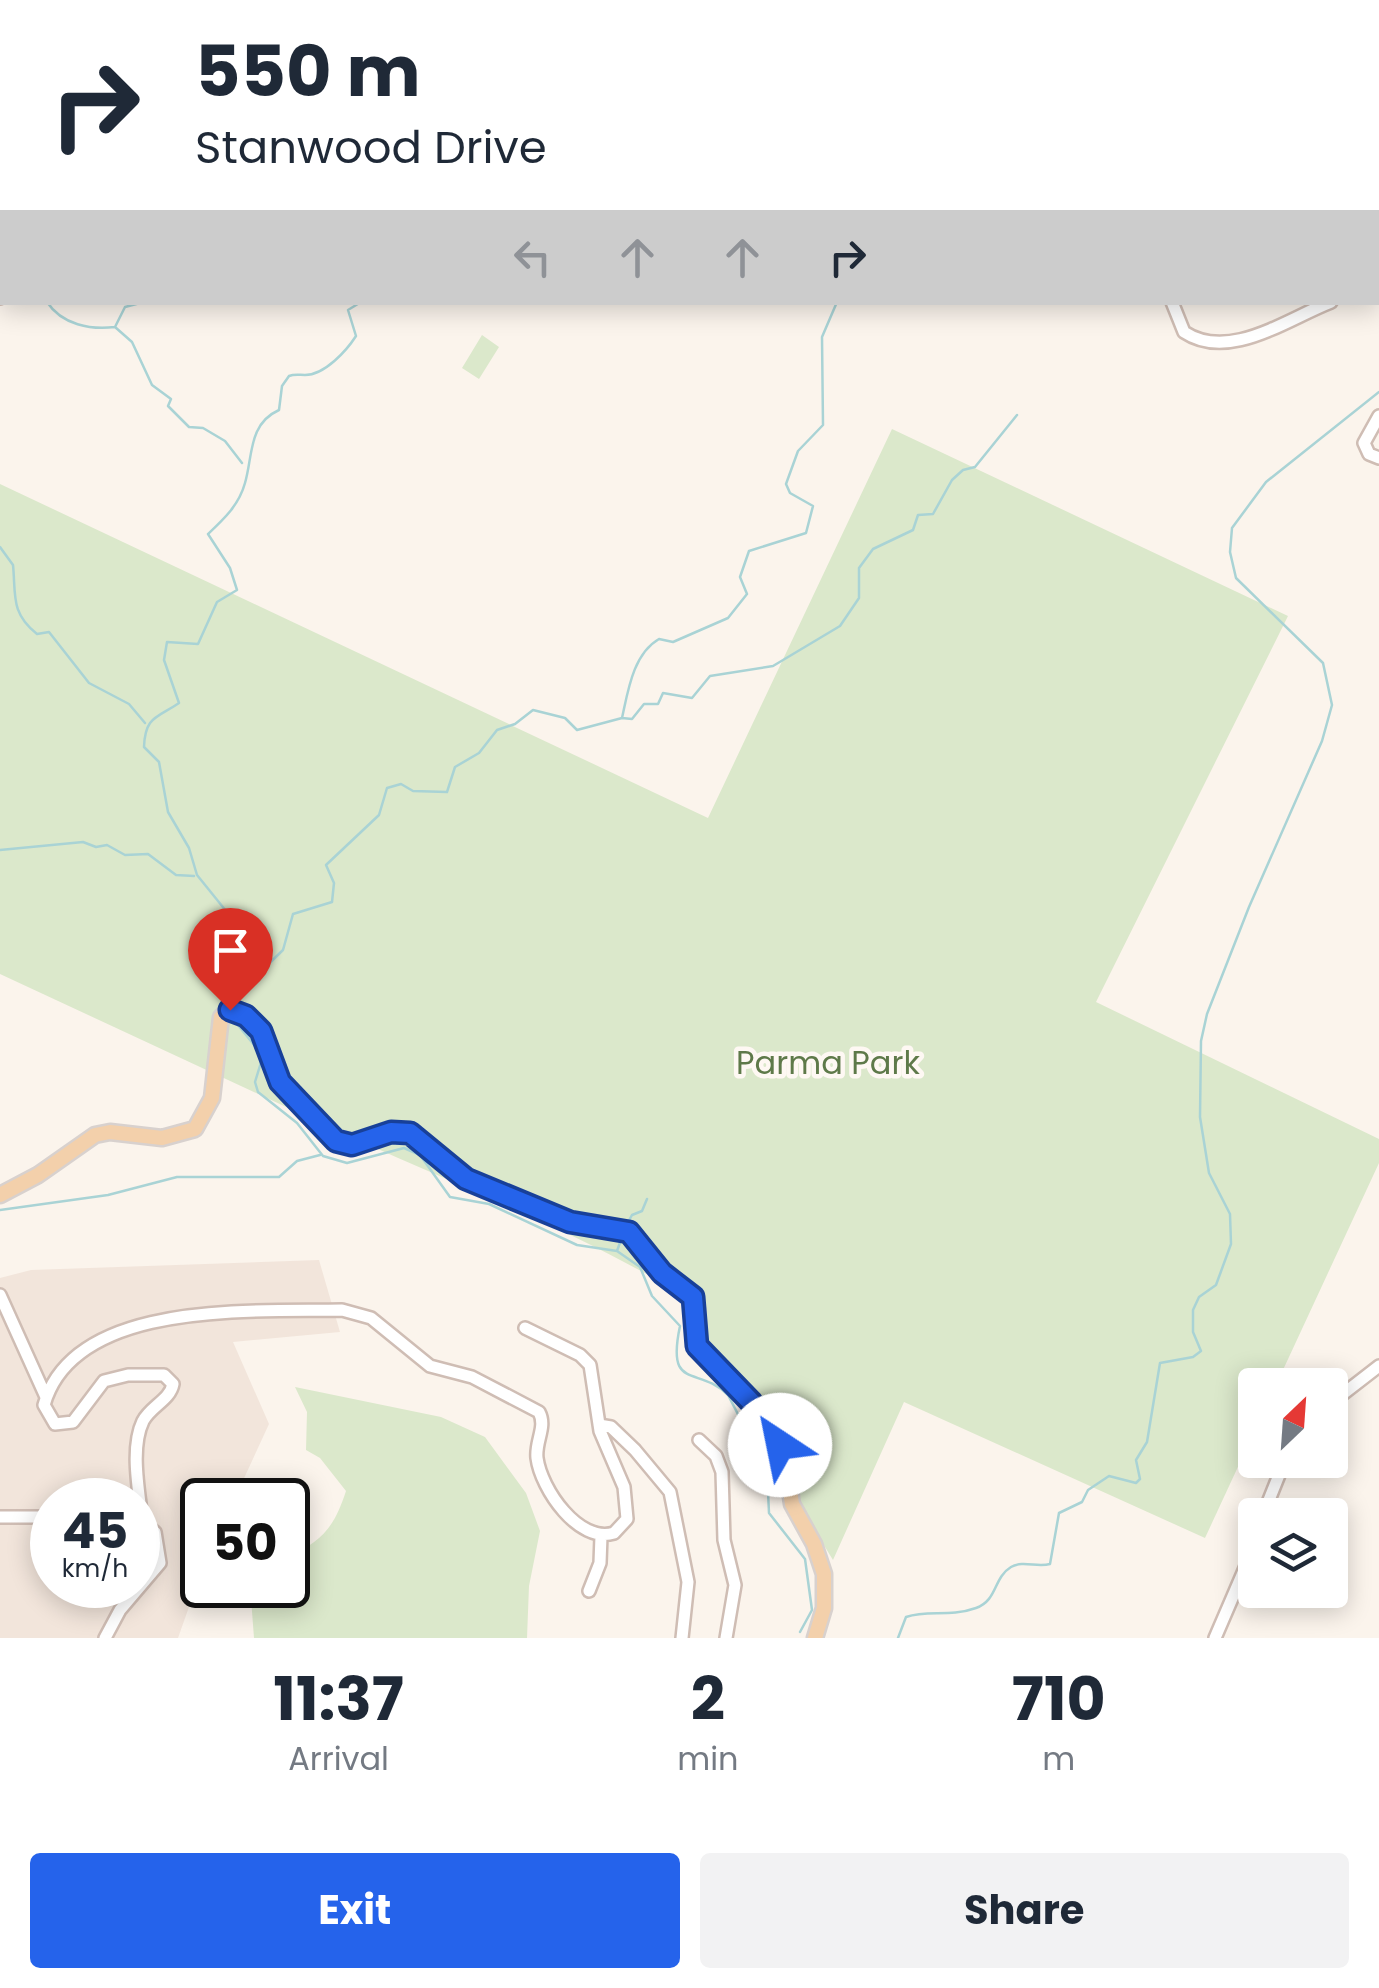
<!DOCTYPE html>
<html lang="en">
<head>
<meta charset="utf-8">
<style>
  body { margin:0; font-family:Poppins,sans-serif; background:#f2f2f3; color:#1f2937; height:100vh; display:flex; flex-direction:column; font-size:38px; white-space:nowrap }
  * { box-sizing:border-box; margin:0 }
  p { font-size:32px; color:#747a83 }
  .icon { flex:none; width:55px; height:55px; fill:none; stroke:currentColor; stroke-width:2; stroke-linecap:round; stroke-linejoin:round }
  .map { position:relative; height:1638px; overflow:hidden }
  .sheet { display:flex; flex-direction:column; background:#fff; flex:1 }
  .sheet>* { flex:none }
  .top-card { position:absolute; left:0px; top:0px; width:1380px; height:305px; box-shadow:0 5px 25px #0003; background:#fff; color:#1f2937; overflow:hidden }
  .needle { width:65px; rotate:25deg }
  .controls { position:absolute; left:1238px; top:1368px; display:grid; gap:20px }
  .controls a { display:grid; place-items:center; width:110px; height:110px; border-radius:10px; background:#fff; box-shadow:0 5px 25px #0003; font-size:50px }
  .speed { position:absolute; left:30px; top:1478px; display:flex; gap:20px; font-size:50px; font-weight:700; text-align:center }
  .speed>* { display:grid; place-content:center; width:130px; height:130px; border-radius:50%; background:#fff; box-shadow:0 5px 25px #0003; line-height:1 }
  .speed small { font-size:25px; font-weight:400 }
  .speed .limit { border:5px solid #111; border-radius:15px; background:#fff; color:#111 }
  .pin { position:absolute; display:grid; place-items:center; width:85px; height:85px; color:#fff; margin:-102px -42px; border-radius:50% 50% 50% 0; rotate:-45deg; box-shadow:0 0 10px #0007 }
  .pin .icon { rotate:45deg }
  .me { position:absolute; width:110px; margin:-55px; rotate:326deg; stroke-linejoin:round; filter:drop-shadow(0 0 8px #0008) }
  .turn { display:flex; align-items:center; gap:35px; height:210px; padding:0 30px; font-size:45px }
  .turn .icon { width:130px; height:130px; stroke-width:2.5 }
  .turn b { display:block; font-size:70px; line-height:85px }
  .lanes { display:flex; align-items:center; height:95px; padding:0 30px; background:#0003; justify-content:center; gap:50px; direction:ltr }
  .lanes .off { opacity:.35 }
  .eta { display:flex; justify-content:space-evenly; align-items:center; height:170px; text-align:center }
  .eta b { font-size:60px; font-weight:700; line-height:70px }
  .cta { display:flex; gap:20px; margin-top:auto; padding:20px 30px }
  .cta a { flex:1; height:115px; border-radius:10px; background:#2563eb; color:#fff; font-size:40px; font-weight:700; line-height:115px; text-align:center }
  .cta a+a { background:#f2f2f3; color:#1f2937 }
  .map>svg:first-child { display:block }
</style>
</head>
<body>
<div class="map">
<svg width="1379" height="1638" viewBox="0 0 1379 1638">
  <rect width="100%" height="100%" fill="#fbf4ec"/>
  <path fill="#f2e5db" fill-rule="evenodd" d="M 319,1260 L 340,1332 L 233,1342 L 269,1424 L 234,1500 L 202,1500 L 202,1570 L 178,1638 L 0,1638 L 0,1278 L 31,1270 ZM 52,1500 L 138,1500 L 138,1585 L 52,1585 Z"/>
  <path fill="#dbe8cb" d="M 482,335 L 499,347 L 479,379 L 462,368 Z
    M 892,429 L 1288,616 L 1096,1002 L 1379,1139 L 1379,1163 L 1276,1385 L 1255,1385 L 1255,1430 L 1205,1538 L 904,1402 L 833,1560 L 795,1498 L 800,1470 L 764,1416 L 709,1356 L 706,1309 C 597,1240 475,1193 358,1140 L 346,1145 L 327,1126 L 0,974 L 0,484 L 708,818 Z
    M 295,1387 L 441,1417 L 485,1437 L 526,1493 L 540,1531 L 529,1586 L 527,1638 L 254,1638 L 250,1585 L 288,1585 L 288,1557 C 322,1541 334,1528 346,1491 L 320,1458 L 306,1450 L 307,1412 Z"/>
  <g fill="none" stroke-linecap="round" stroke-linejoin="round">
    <path stroke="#a9d3d5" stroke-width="2.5" d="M 528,0 L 529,2
      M 552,2 L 552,0
      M 867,2 L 868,0
      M 47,302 C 62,325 91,330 115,327
      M 144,302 L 125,307 L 115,327 L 132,342 L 152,385 L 171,399 L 168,406 L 189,427 L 203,428 L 225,441 L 242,463
      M 0,547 L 13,565 C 16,594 10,613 37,634 L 49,632 L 89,683 L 129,704 L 145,723
      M 622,718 L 632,719 L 644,704 L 658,704 L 663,693 L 692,698 L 710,676 L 773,666 L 840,626 L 859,598 L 859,568 L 873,549 L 913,530 L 918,515 L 933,514 L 952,480 L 963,470 L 975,467 L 1017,415
      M 0,850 L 83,842 L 96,847 L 107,845 L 125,855 L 148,854 L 176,875 L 194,876
      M 241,991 L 283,950 L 293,914 L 332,902 L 334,883 L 326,865 L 379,815 L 387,788 L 401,784 L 413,791 L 447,792 L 455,767 L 479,753 L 497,730 L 515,724 L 533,710 L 565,718 L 577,730 L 622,718 C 628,691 633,654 659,639 L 673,642 L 728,618 L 747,594 L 740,577 L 749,551 L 806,533 L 813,506 L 790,493 L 786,484 L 798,451 L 823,425 L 822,337 L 837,302
      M 236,1003 L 241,991 L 239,927 L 197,875 L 189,848 L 168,812 L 159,762 L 144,747 C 145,716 157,718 179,703 L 164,660 L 167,642 L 198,644 L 217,602 L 237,590 L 230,568 L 208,534 C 224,519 239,505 245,483 C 253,456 248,424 279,410 L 282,386 L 289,376 C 294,374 299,375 305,375 C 325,375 347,350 356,336 L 348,310 L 361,302
      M 233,1019 L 263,1056 L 255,1082 L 258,1092 L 297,1123 L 323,1156 L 347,1163 L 404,1148 L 420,1155 L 450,1197 L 489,1204 L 577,1245 L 617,1251 L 640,1267 L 652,1296 L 680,1326 C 666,1392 698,1365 728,1395 L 767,1470 L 769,1513 L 805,1559 L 812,1610 L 800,1632
      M 0,1210 L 108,1195 L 177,1177 L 279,1177 L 297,1161 L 320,1155
      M 627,1224 L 632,1215 L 642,1211 L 647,1199
      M 617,1251 L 622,1237
      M 898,1638 L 906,1617 C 929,1609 948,1618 976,1608 C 998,1600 993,1578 1011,1567 C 1024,1560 1037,1568 1050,1564 L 1059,1513 L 1082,1502 L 1088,1490 L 1109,1476 L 1136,1483 L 1140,1479 L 1136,1460 L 1147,1442 L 1160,1363 L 1193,1357 L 1201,1351 L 1193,1332 L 1193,1310 L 1199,1297 L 1216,1285 L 1231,1244 L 1230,1214 L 1209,1173 L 1200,1117 L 1201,1041 L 1207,1014 L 1249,907 L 1322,741 L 1332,705 L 1323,663 L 1236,578 L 1230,552 L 1232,528 L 1266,482 L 1379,392"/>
    <g stroke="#cfbdb4" stroke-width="16">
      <path id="minor" d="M 51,2 L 54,0
        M 512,2 L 512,0
        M 570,2 L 570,0
        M 843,2 L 844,0
        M 893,2 L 894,0
        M 0,109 L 2,104
        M 1378,270 L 1379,257
        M 0,298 L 2,291
        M 1172,302 L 1184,332 C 1229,362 1287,319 1331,302
        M 1379,416 L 1364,443 L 1369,454 L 1379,458
        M 0,1295 L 46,1397
        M 1330,1404 L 1379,1366
        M 599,1425 L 611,1427 L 635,1450 L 670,1492 L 688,1582 L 682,1638
        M 699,1440 L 716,1456 L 722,1472 L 724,1540 L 735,1585 L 726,1638
        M 1263,1515 L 1285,1460
        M 0,1517 L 52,1517
        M 142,1520 C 139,1491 130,1448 143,1421 C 151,1406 170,1400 173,1384 L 164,1375 L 128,1375 L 104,1381 L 73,1422 L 55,1424 L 44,1405 C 74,1299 254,1312 342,1310 L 371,1318 L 430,1366 L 472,1377 L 539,1412 C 547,1427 535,1441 537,1458 C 541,1489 579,1544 614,1533 L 627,1519 L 624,1487 L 600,1431 L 590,1365 L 580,1355 L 525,1328
        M 589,1591 L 600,1563 L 601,1536
        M 105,1638 L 120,1610 L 160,1563 L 155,1532 L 138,1519
        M 1215,1638 L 1255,1545"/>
    </g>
    <g stroke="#d8d1ce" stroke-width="19">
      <path id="major" d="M 0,1195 L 38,1175 L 95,1135 L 110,1132 L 162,1138 L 195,1129 L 212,1098 L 221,1017 L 230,1010 L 246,1016 L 261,1031 L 280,1082 L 336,1141 L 352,1145 L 391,1132 L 410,1133 L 466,1179 L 571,1222 L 629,1232 L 667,1277 L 692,1294 L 697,1309 L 697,1346 L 751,1402 L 785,1456 L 792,1504 L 814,1544 L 824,1574 L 824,1608 L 815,1638"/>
    </g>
    <use href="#minor" stroke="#fff" stroke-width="11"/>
    <use href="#major" stroke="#f3d0ab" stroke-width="14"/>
  </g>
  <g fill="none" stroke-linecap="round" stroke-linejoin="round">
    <g stroke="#184099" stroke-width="25">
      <path id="route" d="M 230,1010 L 246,1016 L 261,1031 L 280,1082 L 336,1141 L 352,1145 L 391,1132 L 410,1133 L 466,1179 L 570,1222 L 629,1232 L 662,1273 L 693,1297 L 697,1346 L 751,1402 L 780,1445"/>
    </g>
    <use href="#route" stroke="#2563eb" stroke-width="18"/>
  </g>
  <g text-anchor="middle" stroke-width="9" stroke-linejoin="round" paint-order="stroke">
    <g font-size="32" fill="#5e7949" stroke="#fef8f3">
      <text x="828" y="1074">Parma Park</text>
    </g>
  </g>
</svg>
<div class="controls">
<a><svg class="needle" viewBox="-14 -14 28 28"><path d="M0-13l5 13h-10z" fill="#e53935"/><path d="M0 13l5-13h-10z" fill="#747a83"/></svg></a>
<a><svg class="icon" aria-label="layers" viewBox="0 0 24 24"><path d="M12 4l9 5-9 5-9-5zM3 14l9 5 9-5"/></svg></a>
</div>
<div class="speed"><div>45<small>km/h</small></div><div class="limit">50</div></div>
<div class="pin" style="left:230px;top:1010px;background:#d93025"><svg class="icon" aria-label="arrive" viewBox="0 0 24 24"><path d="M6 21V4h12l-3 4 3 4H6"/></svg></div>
<svg class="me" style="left:780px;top:1445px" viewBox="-20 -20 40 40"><circle r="19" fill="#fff"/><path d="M0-13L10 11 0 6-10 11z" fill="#2563eb"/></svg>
<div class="top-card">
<div class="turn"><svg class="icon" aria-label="right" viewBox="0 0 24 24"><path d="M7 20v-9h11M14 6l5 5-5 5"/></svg><div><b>550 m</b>Stanwood Drive</div></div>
<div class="lanes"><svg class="icon off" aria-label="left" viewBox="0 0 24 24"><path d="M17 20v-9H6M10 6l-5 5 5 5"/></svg><svg class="icon off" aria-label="ahead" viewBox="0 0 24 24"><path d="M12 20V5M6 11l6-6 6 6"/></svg><svg class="icon off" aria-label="ahead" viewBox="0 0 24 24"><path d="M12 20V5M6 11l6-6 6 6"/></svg><svg class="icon" aria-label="right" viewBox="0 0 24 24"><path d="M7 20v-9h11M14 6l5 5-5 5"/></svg></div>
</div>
</div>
<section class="sheet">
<div class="eta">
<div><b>11:37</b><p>Arrival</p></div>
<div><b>2</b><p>min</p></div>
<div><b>710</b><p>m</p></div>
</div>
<div class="cta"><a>Exit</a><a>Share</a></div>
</section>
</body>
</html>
